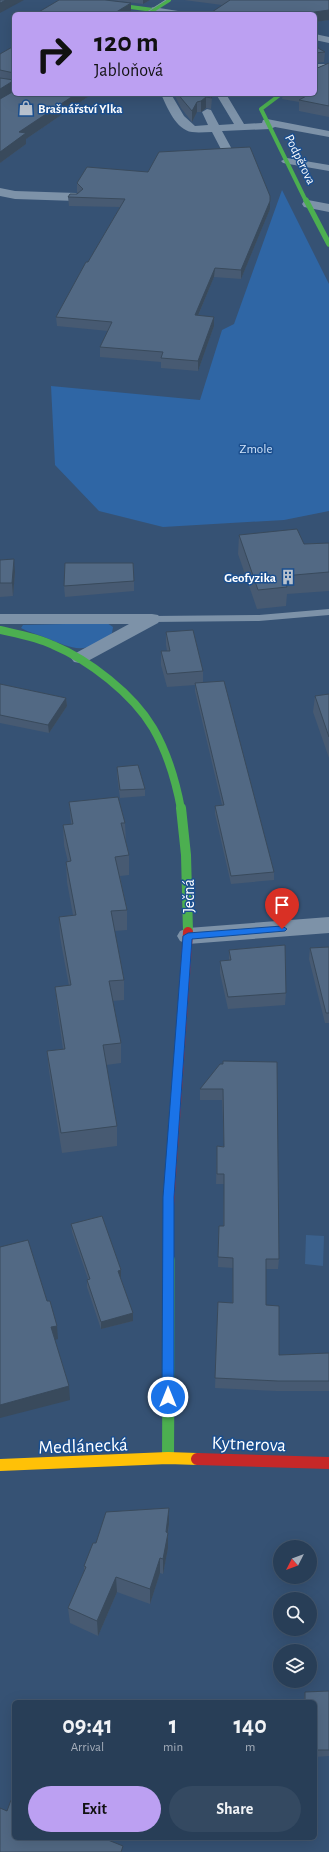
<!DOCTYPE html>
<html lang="en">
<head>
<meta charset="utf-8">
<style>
  body { margin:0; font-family:"Alegreya Sans",sans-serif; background:#344961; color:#f1f3f6; height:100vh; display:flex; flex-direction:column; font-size:15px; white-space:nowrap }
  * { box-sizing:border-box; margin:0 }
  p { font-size:13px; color:#a5aeba }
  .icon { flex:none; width:22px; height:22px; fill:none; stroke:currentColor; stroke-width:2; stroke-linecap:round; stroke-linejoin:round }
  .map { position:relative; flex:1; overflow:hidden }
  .side { position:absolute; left:12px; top:1700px; width:305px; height:140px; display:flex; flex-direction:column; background:#283e57; border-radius:6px; box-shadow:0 4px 16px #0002,0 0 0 1px #44576d }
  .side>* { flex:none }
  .banner { position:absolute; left:12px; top:12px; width:305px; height:84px; border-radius:6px; box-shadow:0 4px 16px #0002,0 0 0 1px #44576d; background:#bca0f2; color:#111; overflow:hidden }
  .needle { width:26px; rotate:228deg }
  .fabs { position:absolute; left:273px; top:1540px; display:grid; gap:8px }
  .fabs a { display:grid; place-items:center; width:44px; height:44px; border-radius:50%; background:#283e57; box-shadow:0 4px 16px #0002,0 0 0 1px #44576d; font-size:20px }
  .pin { position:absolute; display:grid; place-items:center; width:34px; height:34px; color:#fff; margin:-41px -17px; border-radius:50% 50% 50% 0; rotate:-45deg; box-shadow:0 0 4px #0007 }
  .pin .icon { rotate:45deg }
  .me { position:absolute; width:44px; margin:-22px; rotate:0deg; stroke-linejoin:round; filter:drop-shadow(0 0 3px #0008) }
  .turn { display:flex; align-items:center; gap:14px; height:84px; padding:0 16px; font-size:18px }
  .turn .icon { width:52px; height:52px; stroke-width:2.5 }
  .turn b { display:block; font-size:28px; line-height:34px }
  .eta { display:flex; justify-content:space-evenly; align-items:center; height:68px; text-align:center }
  .eta b { font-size:24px; font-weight:700; line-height:28px }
  .action { display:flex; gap:8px; margin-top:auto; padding:8px 16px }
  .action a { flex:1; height:46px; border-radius:24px; background:#bca0f2; color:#111; font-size:16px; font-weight:700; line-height:46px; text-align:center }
  .action a+a { background:#344961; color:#f1f3f6 }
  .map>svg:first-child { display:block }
</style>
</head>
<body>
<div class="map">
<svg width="329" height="1852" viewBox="0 0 329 1852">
  <rect width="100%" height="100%" fill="#365274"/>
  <path fill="#2f66a5" d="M 282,190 L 329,284 L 329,511 L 284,520 L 163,527 L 99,511 L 55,465 L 51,386 L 200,400 L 222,330 L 234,324 Z
    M 107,623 L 113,627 L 112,633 C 83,656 75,649 44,637 C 37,634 28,632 21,628 L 23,625 Z"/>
  <path fill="#3b618d" d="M 306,1235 L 324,1236 L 323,1266 L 305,1264 Z"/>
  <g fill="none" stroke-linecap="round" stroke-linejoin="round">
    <path fill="#7d92a8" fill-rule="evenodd" d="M 315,64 L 329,64 L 329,68 L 315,68 Z
      M 262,94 L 276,94 L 280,96 L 277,98 Z
      M 329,609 L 329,615 L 259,621 L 152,622 L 147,619 L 152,616 L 259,615 Z"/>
    <path fill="#7d92a8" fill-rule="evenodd" d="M 153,7 L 178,11 L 183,14 L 161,14 L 150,12 L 148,10 Z
      M 315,34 L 329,37 L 329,43 L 315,40 Z
      M 161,94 L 171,94 L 184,116 L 195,126 L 208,125 L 202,112 L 207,109 L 211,110 L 219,125 L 234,124 L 216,94 L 226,94 L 244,124 L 262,123 L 263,120 L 267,119 L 329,131 L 329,137 L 275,127 L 270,129 L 222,131 L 234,153 L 228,156 L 224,155 L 212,132 C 205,132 199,133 192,132 C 176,130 167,107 161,94 Z
      M 287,158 L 329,165 L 329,171 L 283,163 L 281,161 Z
      M 0,188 L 15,191 L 76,193 L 82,197 L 76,201 L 15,199 L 0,196 Z
      M 308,200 L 329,204 L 329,212 L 304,207 L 302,204 L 304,201 Z
      M 0,614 L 152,614 L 158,615 L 161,619 L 158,623 L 86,662 L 80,663 L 74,662 L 71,658 L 74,654 L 129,624 L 0,624 Z
      M 329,917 L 329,933 L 188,944 L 180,941 L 177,936 L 180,931 L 188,928 Z"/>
    <path stroke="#4caf50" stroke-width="4" d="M 78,0 L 153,10
      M 147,14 L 169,0
      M 281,94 L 261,109 L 306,201"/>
    <path stroke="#4caf50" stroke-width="5.5" d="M 306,200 L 329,244"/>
    <path stroke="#4caf50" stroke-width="8" d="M 0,630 C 18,634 36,637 53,645 C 89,660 133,694 153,728 C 167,752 176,782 181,809"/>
    <path stroke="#4caf50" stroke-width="10" d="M 181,808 L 186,855 L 188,932
      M 169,1261 L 169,1206"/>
    <path stroke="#4caf50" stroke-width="12" d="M 168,1458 L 169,1260"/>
    <path stroke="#ffc107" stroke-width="12" d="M 0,1465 L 168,1458 L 197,1459"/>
    <path stroke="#c62828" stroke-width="10" d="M 169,1206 L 188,932"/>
    <path stroke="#c62828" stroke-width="12" d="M 197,1459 L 329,1463"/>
    <path stroke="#7e92a7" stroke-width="1" d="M 144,14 L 166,0"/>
  </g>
  <path fill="#475a72" d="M 110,0 L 150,0 L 143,4 Z
    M 184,0 L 329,0 L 329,20 L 315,22 L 315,14 L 222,5 Z
    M 315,40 L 318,48 L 325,52 L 324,62 L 315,63 Z
    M 14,46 L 14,94 L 92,94 L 26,139 L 26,144 L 0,163 L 0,54 Z
    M 329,63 L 329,117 L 299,111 L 299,102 L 282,99 L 283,94 L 315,94 L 315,69 Z
    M 174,94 L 209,94 L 212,98 L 211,109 L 206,108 L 201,112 L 197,112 L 192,122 L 181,108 Z
    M 77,183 L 270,209 L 241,279 L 214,277 L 198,316 L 214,317 L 214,326 L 198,371 L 161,368 L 161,362 L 100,357 L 100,347 L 108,331 L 57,326 L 56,317 L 120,207 L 69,206 L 68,197 L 78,193 L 77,192 Z
    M 239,535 L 304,544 L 329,543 L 329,591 L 287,594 L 286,606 L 257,609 L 238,554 Z
    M 0,560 L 15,572 L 13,596 L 0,597 Z
    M 134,581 L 134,591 L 65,597 L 64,586 Z
    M 166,632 L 203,671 L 203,683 L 274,872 L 274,880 L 231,884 L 215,814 L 215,806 L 222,805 L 195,691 L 195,685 L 167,687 L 161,665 L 161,651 L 167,651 L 166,645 Z
    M 0,684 L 66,698 L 67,706 L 49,733 L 0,723 Z
    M 329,694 L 329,758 L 313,712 L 315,696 Z
    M 117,767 L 145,789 L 145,796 L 120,798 L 117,775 Z
    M 69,802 L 125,823 L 126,842 L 129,855 L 129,875 L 120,876 L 127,910 L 127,930 L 114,931 L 124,980 L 124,1000 L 112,1001 L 121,1043 L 121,1063 L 106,1065 L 117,1126 L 117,1146 L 62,1153 L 49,1071 L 47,1051 L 63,1049 L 57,1007 L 55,987 L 69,986 L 60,937 L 59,917 L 73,915 L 67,882 L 66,862 L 68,862 L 64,845 L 63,825 L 71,824 Z
    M 329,947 L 329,1023 L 325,1023 L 309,959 L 310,948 Z
    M 229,950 L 286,993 L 285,1005 L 228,1009 L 220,973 L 220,961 L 229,960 Z
    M 223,1061 L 279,1259 L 278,1269 L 266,1269 L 266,1305 L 279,1355 L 329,1353 L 329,1391 L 277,1391 L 215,1388 L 218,1302 L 232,1303 L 233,1268 L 218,1267 L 219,1226 L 223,1226 L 224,1184 L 216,1184 L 217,1146 L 224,1146 L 222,1100 L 200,1100 L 200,1089 L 223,1064 Z
    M 71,1224 L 121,1278 L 120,1278 L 133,1321 L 101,1329 L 87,1287 L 87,1280 L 88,1279 L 72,1232 Z
    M 169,1524 L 168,1533 L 168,1548 L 163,1574 L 160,1573 L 150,1604 L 117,1592 L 98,1636 L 70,1623 L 68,1608 L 84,1572 L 84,1566 Z
    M 329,1691 L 329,1756 L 315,1757 L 315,1702 L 304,1702 L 304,1698 L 305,1692 Z"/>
  <path fill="#394a5c" d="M 6,0 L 24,0 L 0,13 L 0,3 Z
    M 143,0 L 150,0 L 143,4 Z
    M 131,3 L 131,12 L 127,14 L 113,14 Z
    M 329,10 L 329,20 L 315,22 L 315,14 L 300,14 Z
    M 13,81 L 13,92 L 0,100 L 0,89 Z
    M 76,94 L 92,94 L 26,139 L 26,144 L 0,163 L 0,152 L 19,132 Z
    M 206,97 L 206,108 L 201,112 L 201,101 Z
    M 197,102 L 197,112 L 192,122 L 192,111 Z
    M 270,201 L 270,209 L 241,279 L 241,270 Z
    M 215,268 L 214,277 L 194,325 L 195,315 Z
    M 214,317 L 214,326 L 198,371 L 198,361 Z
    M 14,559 L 15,572 L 13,596 L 12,583 Z
    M 66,698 L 67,706 L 49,733 L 48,725 Z
    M 121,1270 L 121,1278 L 118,1279 L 118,1271 Z
    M 133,1313 L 133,1321 L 101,1329 L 101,1322 Z
    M 57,1326 L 58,1339 L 52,1341 L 51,1327 Z
    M 69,1386 L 70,1400 L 0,1418 L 0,1405 Z
    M 169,1508 L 169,1524 L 166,1543 L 168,1533 L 168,1548 L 163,1574 L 163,1559 Z
    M 160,1558 L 160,1573 L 150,1604 L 150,1589 Z
    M 116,1577 L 117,1592 L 98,1636 L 97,1621 Z"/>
  <path fill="#526984" stroke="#394a5c" d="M 0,0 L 6,0 L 0,3 Z
    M 59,0 L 105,0 L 131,3 L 113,14 L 47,14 L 37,13 Z
    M 230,0 L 329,0 L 329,10 L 300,14 L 209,14 Z
    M 315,40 L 316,40 L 318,48 L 325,52 L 315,53 Z
    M 14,46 L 14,73 L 0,70 L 0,54 Z
    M 315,63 L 315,69 L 329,63 L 329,106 L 299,100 L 310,94 L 315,94 Z
    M 0,78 L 14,80 L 14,82 L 13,81 L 0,89 Z
    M 14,91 L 14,94 L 76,94 L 19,132 L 26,133 L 0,152 L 0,99 Z
    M 179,94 L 209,94 L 212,98 L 206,97 L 201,101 L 197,102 L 192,111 L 181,98 Z
    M 250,147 L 270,196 L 270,201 L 241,270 L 215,268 L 195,315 L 214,317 L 198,361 L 161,358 L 163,352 L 100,347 L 112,322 L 56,317 L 86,262 L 88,262 L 125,199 L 68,197 L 70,194 L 77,194 L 83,189 L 77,183 L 87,167 L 148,172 L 159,152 Z
    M 297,529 L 304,544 L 329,543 L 329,572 L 283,576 L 287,587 L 258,590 L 239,535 Z
    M 14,559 L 12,583 L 0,583 L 0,560 Z
    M 65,563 L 133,563 L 134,581 L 64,586 Z
    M 193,630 L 203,671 L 167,674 L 161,651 L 170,651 L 166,632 Z
    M 224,681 L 274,872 L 231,876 L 215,806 L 224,805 L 195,683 Z
    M 0,684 L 66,698 L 48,725 L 0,715 Z
    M 329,694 L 329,737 L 315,696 Z
    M 138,765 L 145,789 L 120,790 L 117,767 Z
    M 118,797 L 125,823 L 121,823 L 129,855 L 115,857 L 127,910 L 111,911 L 124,980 L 109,981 L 121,1043 L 103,1045 L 117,1126 L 61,1133 L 47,1051 L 65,1049 L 55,987 L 71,985 L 59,917 L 76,915 L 66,862 L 71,861 L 63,825 L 73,824 L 69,802 Z
    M 285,945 L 286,993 L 228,997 L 220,961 L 231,960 L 229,950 Z
    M 329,947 L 329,1013 L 326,1013 L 310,948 Z
    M 223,1061 L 277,1062 L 279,1259 L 266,1259 L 266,1305 L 279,1306 L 279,1355 L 329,1353 L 329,1381 L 278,1381 L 215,1378 L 218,1302 L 233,1303 L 233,1258 L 218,1257 L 219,1226 L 224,1226 L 224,1174 L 217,1174 L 217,1146 L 224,1147 L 223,1089 L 200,1089 L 220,1064 L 223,1064 Z
    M 102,1216 L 121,1270 L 118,1271 L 133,1313 L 101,1322 L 87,1280 L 90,1279 L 71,1224 Z
    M 28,1240 L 47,1301 L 50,1301 L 57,1326 L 51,1327 L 69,1386 L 0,1405 L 0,1247 Z
    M 169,1508 L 166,1532 L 168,1533 L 163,1559 L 160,1558 L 150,1589 L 116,1577 L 97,1621 L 68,1608 L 86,1567 L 84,1566 L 93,1543 L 96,1543 L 106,1512 Z
    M 329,1691 L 329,1750 L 315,1750 L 315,1702 L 305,1702 L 305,1692 Z
    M 11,1800 L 14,1802 L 14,1838 L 103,1838 L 123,1846 L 121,1852 L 0,1852 L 0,1808 L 7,1811 Z"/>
  <path fill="#1a73e8" stroke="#114b97" d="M 282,926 L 287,929 L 285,931 L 192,939 L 174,1197 L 174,1397 L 172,1401 L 168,1403 L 164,1401 L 162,1397 L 163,1197 L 183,936 L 188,933 Z"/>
  <defs>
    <g id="shop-bare" transform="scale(1.2)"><path d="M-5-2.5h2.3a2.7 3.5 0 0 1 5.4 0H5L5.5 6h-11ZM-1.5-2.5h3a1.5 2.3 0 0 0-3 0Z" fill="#b9c2ce" stroke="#1b4f8f" stroke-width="2.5" paint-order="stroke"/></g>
    <g id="building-bare" transform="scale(1.2)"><path d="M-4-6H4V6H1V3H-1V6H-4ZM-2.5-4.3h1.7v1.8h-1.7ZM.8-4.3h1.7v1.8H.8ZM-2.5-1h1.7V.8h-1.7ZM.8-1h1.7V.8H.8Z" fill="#b9c2ce" stroke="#1b4f8f" stroke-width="2.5" paint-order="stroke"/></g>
  </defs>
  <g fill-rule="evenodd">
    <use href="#shop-bare" x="26" y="108"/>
    <use href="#building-bare" x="288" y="577"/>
  </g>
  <g text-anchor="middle" stroke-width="3" stroke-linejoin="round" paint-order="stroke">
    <g font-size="13" font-weight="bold" fill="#fff" stroke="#1b4f8f" text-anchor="start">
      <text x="38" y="113">Brašnářství Ylka</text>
      <text x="276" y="582" text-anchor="end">Geofyzika</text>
    </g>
    <g font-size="13" fill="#fff" stroke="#1b4f8f">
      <text transform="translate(301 159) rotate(64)" y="5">Podpěrova</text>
    </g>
    <g font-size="13" fill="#cfe3fa" stroke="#1b4f8f">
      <text x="256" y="453">Zmole</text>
    </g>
    <g font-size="16" fill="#fff" stroke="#1b4f8f">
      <text transform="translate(188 896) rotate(-90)" y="6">Ječná</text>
    </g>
    <g font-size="19" fill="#fff" stroke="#1b4f8f">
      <text transform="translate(249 1443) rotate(2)" y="7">Kytnerova</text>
      <text transform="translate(83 1445) rotate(-2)" y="7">Medlánecká</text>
    </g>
  </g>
</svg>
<div class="fabs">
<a><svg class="needle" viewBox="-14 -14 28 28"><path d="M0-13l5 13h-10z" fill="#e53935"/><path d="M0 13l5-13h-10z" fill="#a5aeba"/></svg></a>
<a><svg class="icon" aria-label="search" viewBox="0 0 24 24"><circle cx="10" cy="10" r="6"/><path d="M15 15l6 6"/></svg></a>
<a><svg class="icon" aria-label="layers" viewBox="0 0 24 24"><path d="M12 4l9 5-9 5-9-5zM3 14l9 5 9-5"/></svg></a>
</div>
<div class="pin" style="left:282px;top:929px;background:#d93025"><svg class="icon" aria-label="arrive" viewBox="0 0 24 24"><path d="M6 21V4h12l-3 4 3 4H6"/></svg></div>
<svg class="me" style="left:168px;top:1397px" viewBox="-20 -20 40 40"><circle r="17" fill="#1a73e8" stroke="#fff" stroke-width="3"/><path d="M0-11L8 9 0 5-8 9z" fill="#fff"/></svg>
<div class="banner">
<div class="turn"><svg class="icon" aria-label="right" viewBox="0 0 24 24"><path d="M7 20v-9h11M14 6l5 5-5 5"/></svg><div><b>120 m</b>Jabloňová</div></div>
</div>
<section class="side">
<div class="eta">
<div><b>09:41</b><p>Arrival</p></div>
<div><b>1</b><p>min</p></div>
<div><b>140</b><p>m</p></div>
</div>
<div class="action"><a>Exit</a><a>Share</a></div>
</section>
</div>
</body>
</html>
